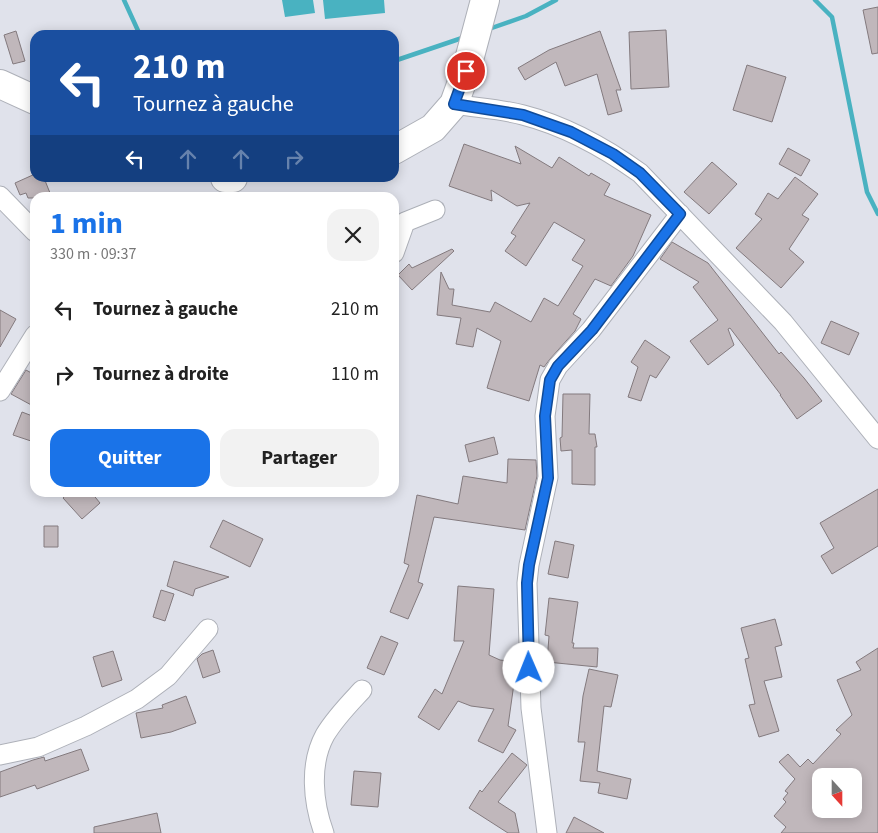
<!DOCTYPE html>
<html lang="fr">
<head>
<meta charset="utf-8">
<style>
  body { margin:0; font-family:"Source Sans 3",sans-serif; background:#f2f2f2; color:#222; height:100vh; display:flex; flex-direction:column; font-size:19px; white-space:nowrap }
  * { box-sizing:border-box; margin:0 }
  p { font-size:16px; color:#767676 }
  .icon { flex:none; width:28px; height:28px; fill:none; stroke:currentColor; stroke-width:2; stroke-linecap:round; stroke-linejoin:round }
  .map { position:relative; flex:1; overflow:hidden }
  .panel { position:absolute; left:30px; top:192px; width:369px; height:305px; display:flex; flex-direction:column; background:#fff; border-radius:15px; box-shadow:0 2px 12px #0003 }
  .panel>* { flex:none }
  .banner { position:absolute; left:30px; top:30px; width:369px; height:152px; border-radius:15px; box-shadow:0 2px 12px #0003; background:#1a4fa0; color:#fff; overflow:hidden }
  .needle { width:32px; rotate:159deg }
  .controls { position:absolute; left:812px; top:768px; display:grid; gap:10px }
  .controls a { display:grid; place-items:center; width:50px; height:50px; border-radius:10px; background:#fff; box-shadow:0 2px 12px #0003; font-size:25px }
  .pin { position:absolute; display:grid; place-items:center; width:42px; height:42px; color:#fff; margin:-21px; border:2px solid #fff; border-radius:50%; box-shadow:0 1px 5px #0007 }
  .me { position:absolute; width:55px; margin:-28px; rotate:359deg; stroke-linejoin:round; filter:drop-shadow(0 0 4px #0008) }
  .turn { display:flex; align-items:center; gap:18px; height:105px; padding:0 20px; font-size:22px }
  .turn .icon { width:65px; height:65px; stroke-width:2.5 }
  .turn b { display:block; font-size:35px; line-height:42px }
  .lanes { display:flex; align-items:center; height:48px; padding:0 20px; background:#0003; justify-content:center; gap:25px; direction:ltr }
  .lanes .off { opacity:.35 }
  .round { display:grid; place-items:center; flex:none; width:52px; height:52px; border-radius:15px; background:#f2f2f2 }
  .summary { display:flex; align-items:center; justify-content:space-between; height:85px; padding:0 20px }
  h1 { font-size:30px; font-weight:700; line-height:38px; color:#1a73e8 }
  .cta { display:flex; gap:10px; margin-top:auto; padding:10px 20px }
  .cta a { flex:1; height:58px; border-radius:15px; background:#1a73e8; color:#fff; font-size:20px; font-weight:700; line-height:58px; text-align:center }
  .cta a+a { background:#f2f2f2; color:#222 }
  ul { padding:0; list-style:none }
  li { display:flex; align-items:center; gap:15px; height:65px; padding:0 20px }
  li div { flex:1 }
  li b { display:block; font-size:19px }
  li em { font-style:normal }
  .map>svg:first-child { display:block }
</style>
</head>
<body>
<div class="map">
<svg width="878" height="833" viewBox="0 0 878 833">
  <rect width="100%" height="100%" fill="#e0e2eb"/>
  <path fill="#49b2c1" d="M 282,0 L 313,0 L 315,13 L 285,17 Z
    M 323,0 L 384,0 L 385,13 L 325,19 Z"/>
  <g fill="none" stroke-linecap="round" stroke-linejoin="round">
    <path stroke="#49b2c1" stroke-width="4.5" d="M 124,0 L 140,35
      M 815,0 L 832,17 L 867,192 L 878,214
      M 486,30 L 526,16 L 556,0
      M 394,61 L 465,37"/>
  </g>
  <path fill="#c0b7bb" stroke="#837a7e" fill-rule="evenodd" d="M 878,7 L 878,53 L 872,54 L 863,10 Z
    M 666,30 L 669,87 L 631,89 L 629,32 Z
    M 16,31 L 25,61 L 13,64 L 4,35 Z
    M 600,31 L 621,90 L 616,90 L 622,111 L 608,115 L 597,74 L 565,86 L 556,62 L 525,80 L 518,68 L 549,50 Z
    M 747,65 L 786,77 L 772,122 L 733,110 Z
    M 464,144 L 521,164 L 515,146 L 552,168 L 559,157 L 589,176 L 591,173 L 610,184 L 604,195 L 651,215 L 633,256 L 611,286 L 595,279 L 573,314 L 581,319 L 575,331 L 550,359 L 544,367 L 540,365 L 529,401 L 487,388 L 501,341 L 477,328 L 473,347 L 456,344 L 461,318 L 437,315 L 441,272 L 449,289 L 454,289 L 452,305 L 490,312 L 495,302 L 531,322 L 544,298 L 558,306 L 583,266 L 572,260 L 585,240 L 554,222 L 526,266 L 505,251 L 516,236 L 511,233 L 530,203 L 517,206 L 491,190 L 492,201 L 449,186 Z
    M 788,148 L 810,160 L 801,176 L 779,164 Z
    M 712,162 L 737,184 L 709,214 L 684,192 Z
    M 35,174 L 35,178 L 44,178 L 52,198 L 28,198 L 26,193 L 20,195 L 15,183 Z
    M 795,177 L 818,194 L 802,215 L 809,219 L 789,249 L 804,262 L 781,288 L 736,248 L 762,219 L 755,214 L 768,193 L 778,199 Z
    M 672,242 L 708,263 L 779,354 L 781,352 L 804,378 L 822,401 L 797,419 L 780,395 L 781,395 L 730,328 L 728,329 L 734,345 L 708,365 L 690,341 L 718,320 L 693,287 L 699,282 L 660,259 Z
    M 452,249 L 454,251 L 412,290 L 398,275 L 409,264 L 412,268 Z
    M 0,310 L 16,319 L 0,347 Z
    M 831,321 L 859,333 L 849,355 L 821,343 Z
    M 645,340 L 670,357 L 656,378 L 650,375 L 641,401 L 628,397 L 638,367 L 631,362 Z
    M 26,370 L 35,375 L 35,407 L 11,394 Z
    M 563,394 L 590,394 L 589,434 L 595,434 L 597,447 L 595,447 L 595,485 L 572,484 L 572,450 L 561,451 L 560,438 L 562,437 Z
    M 22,412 L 35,417 L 35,430 L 31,441 L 13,435 Z
    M 494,437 L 498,454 L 469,462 L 465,445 Z
    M 508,459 L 536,460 L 537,476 L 525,530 L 434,517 L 418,582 L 423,584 L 408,619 L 390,612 L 409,565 L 404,563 L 417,495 L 458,504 L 463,476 L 507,483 Z
    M 878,489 L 878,546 L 832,574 L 821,556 L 834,548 L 820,523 Z
    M 69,492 L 91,492 L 100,503 L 82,519 L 63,498 Z
    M 223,520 L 263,539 L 250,567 L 210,547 Z
    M 44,526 L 58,526 L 58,547 L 44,547 Z
    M 555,541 L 574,545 L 568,578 L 548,574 Z
    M 174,561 L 229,577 L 195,589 L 193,596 L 167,586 Z
    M 458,586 L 494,589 L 489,655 L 500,660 L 517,662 L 508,726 L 516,730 L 503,753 L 478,741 L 494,709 L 471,706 L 458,701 L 439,730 L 418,717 L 435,689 L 442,694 L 464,641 L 454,641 Z
    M 161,590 L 174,594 L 165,621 L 153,617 Z
    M 549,598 L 578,602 L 572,643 L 574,643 L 573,648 L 598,648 L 597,667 L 547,662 L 549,636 L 545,635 Z
    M 775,619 L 782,645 L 775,647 L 782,677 L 764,681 L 779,731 L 759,737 L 749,705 L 755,704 L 745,659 L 749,658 L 741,628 Z
    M 381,636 L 398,643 L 384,675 L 367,668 Z
    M 878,648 L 878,833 L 781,833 L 786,827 L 774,816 L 786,802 L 783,799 L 788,793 L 785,791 L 795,779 L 779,762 L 788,754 L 800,767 L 808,759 L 813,764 L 841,734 L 836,730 L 852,715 L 837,680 L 861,670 L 856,662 ZM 821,776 L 854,776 L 854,809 L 821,809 Z
    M 213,650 L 220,672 L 203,678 L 197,659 L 202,654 Z
    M 113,651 L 122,680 L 102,687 L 93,657 Z
    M 589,669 L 618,675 L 611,707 L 604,706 L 597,771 L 631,779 L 627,799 L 598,793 L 600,783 L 580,781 L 585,742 L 578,742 L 583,696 Z
    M 186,696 L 196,723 L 171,732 L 141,738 L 136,713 L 163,708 L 162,705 Z
    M 81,749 L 89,770 L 37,789 L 35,785 L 0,797 L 0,772 L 33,760 L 44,757 L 45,761 Z
    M 512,753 L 527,765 L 498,802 L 515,813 L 519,833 L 508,833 L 469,808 L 480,790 L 482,792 Z
    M 354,771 L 381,773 L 378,807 L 351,805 Z
    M 157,813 L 161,833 L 94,833 L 94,827 Z
    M 574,817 L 604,833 L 566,833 Z"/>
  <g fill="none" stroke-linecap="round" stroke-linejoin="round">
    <g stroke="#adb0b8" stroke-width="21">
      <path id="street" d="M 454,104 C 477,108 501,109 523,115 C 566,126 605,148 640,173 L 783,322 L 878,439
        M 0,196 L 35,232
        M 394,253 L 405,222 L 435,210
        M 0,391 L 35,335
        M 0,755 L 38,747 L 86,726 L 137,699 L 168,676 L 208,629
        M 324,833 C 313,803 309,764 325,735 C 335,718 349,704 362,690
        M 547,833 L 531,708 L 527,583 L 529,565 L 548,477 L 545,416 L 550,380 L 558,366 L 591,330 L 680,214"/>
    </g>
    <g stroke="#adb0b8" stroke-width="30">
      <path id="highway" d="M 0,84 L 35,100
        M 394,150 L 433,128 L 454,104 L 466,71 L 485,0
        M 225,178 L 233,178"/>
    </g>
    <use href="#street" stroke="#fff" stroke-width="19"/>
    <use href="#highway" stroke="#fff" stroke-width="28"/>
  </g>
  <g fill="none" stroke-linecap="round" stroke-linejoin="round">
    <g stroke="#114b97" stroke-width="12">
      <path id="route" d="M 466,71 L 454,104 L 523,115 L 571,132 L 613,154 L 640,173 L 680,214 L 592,330 L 558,366 L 550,380 L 545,416 L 548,478 L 529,565 L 527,583 L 529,668"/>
    </g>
    <use href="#route" stroke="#1a73e8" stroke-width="9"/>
  </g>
</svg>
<div class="controls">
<a><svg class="needle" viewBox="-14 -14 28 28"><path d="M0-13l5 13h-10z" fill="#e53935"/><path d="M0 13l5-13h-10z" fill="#767676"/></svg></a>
</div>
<div class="pin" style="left:466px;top:71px;background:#d93025"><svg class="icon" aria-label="arrive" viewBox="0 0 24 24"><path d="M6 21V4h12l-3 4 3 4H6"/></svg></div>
<svg class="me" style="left:529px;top:668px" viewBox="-20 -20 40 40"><circle r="19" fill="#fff"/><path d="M0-13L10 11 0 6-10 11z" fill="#1a73e8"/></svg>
<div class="banner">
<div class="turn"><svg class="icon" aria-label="left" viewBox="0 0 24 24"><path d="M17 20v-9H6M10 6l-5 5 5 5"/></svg><div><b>210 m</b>Tournez à gauche</div></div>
<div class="lanes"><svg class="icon" aria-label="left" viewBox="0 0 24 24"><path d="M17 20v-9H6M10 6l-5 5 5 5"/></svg><svg class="icon off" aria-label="ahead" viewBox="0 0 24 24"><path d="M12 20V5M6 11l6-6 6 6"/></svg><svg class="icon off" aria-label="ahead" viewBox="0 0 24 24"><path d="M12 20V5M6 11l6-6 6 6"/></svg><svg class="icon off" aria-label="right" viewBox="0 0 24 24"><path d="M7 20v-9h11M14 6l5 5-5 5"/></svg></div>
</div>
<section class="panel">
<div class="summary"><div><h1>1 min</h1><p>330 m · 09:37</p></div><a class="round"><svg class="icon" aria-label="close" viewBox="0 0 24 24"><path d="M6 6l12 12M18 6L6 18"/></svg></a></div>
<ul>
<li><svg class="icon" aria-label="left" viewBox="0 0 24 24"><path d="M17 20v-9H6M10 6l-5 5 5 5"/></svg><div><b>Tournez à gauche</b></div><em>210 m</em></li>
<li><svg class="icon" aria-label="right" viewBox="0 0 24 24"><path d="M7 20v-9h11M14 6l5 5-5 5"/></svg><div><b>Tournez à droite</b></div><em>110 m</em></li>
</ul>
<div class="cta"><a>Quitter</a><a>Partager</a></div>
</section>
</div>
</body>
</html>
